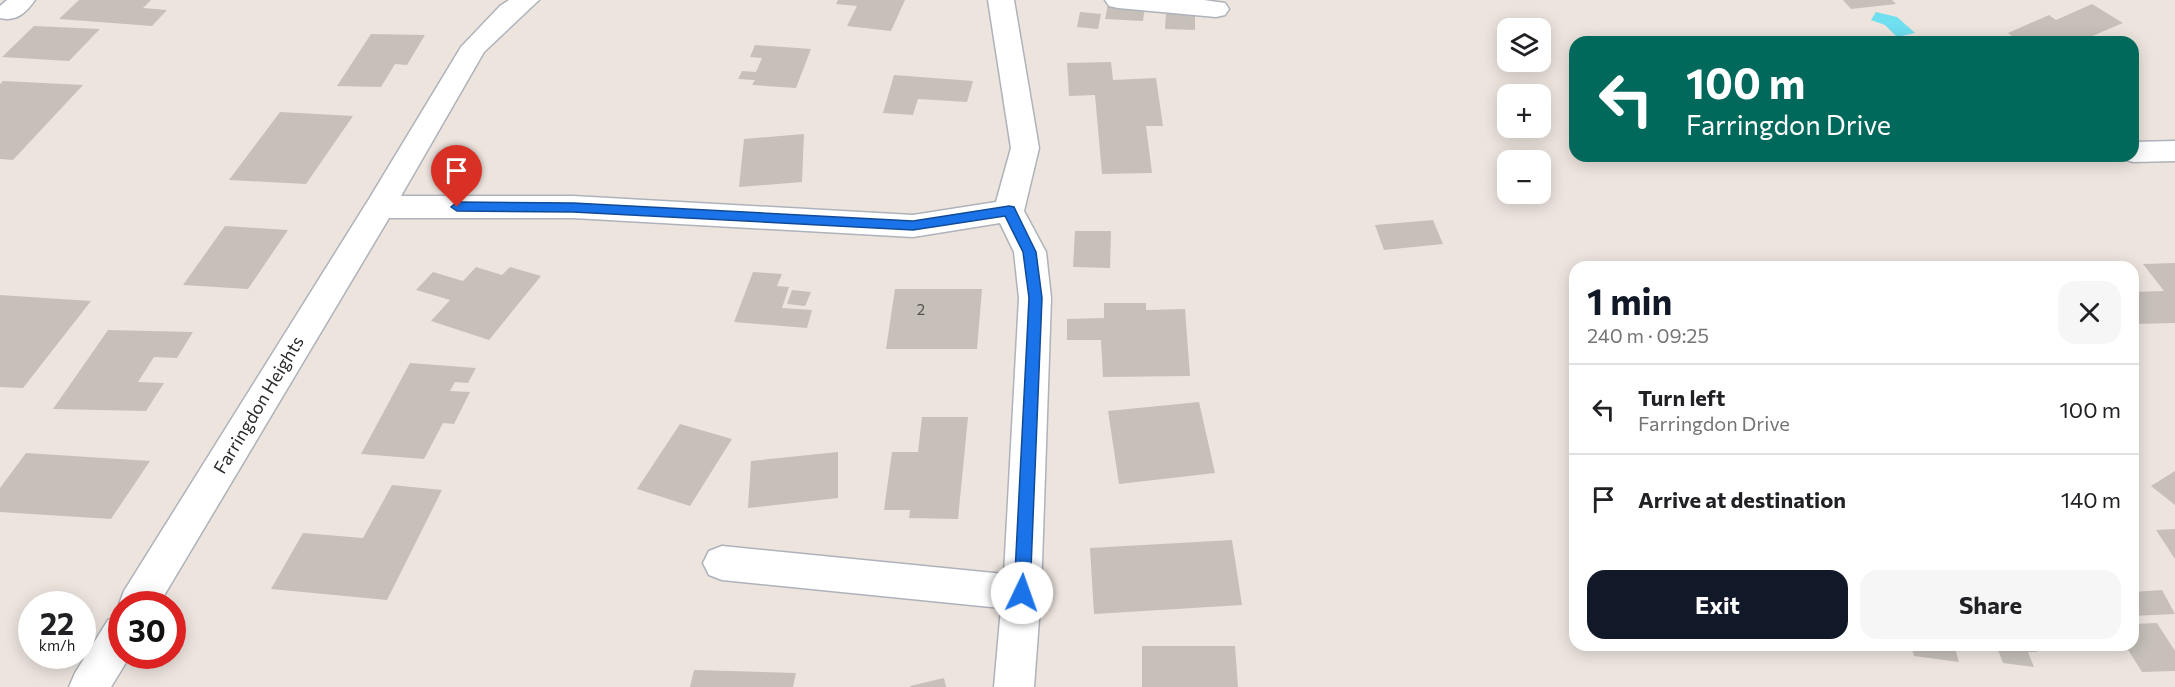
<!DOCTYPE html>
<html lang="en">
<head>
<meta charset="utf-8">
<style>
  body { margin:0; font-family:Commissioner,sans-serif; background:#f6f6f6; color:#202124; height:100vh; display:flex; flex-direction:column; font-size:22px; white-space:nowrap }
  * { box-sizing:border-box; margin:0 }
  p { font-size:20px; color:#757577 }
  .icon { flex:none; width:33px; height:33px; fill:none; stroke:currentColor; stroke-width:2; stroke-linecap:round; stroke-linejoin:round }
  .map { position:relative; flex:1; overflow:hidden }
  .drawer { position:absolute; left:1569px; top:261px; width:570px; height:390px; display:flex; flex-direction:column; background:#fff; border-radius:18px; box-shadow:0 3px 15px #0003 }
  .drawer>* { flex:none }
  .top-card { position:absolute; left:1569px; top:36px; width:570px; height:126px; border-radius:18px; box-shadow:0 3px 15px #0003; background:#00695c; color:#fff; overflow:hidden }
  .controls { position:absolute; left:1497px; top:18px; display:grid; gap:12px }
  .controls a { display:grid; place-items:center; width:54px; height:54px; border-radius:12px; background:#fff; box-shadow:0 3px 15px #0003; font-size:30px }
  .speed { position:absolute; left:18px; top:591px; display:flex; gap:12px; font-size:30px; font-weight:700; text-align:center }
  .speed>* { display:grid; place-content:center; width:78px; height:78px; border-radius:50%; background:#fff; box-shadow:0 3px 15px #0003; line-height:1 }
  .speed small { font-size:15px; font-weight:400 }
  .speed .limit { border:9px solid #d22; background:#fff; color:#111 }
  .pin { position:absolute; display:grid; place-items:center; width:51px; height:51px; color:#fff; margin:-62px -26px; border-radius:50% 50% 50% 0; rotate:-45deg; box-shadow:0 0 6px #0007 }
  .pin .icon { rotate:45deg }
  .me { position:absolute; width:66px; margin:-33px; rotate:3deg; stroke-linejoin:round; filter:drop-shadow(0 0 4px #0008) }
  .turn { display:flex; align-items:center; gap:21px; height:126px; padding:0 18px; font-size:27px }
  .turn .icon { width:78px; height:78px; stroke-width:2.5 }
  .turn b { display:block; font-size:42px; line-height:51px }
  .round { display:grid; place-items:center; flex:none; width:63px; height:63px; border-radius:18px; background:#f6f6f6 }
  .headline { display:flex; align-items:center; justify-content:space-between; height:102px; padding:0 18px }
  h1 { font-size:36px; font-weight:700; line-height:45px; color:#111827 }
  .action { display:flex; gap:12px; margin-top:auto; padding:12px 18px }
  .action a { flex:1; height:69px; border-radius:18px; background:#111827; color:#fff; font-size:24px; font-weight:700; line-height:69px; text-align:center }
  .action a+a { background:#f6f6f6; color:#202124 }
  ul { padding:0; list-style:none }
  li { display:flex; align-items:center; gap:18px; height:90px; padding:0 18px; border-top:2px solid #e0e0e0 }
  li div { flex:1 }
  li b { display:block; font-size:22px }
  li em { font-style:normal }
  .map>svg:first-child { display:block }
</style>
</head>
<body>
<div class="map">
<svg width="2175" height="687" viewBox="0 0 2175 687">
  <rect width="100%" height="100%" fill="#ede4de"/>
  <path fill="#70dff0" d="M 1876,12 L 1897,17 L 1915,33 L 1897,37 L 1885,25 L 1871,20 Z"/>
  <path fill="#c6c0b9" d="M 79,0 L 151,0 L 143,8 L 167,10 L 152,26 L 59,19 Z
    M 838,0 L 905,0 L 891,31 L 847,26 L 857,6 L 836,4 Z
    M 1843,0 L 1892,0 L 1896,4 L 1851,9 Z
    M 1108,4 L 1145,6 L 1143,21 L 1105,19 Z
    M 2092,4 L 2123,23 L 2078,42 L 2019,42 L 2008,33 L 2049,15 L 2056,20 Z
    M 1166,11 L 1195,12 L 1195,30 L 1165,29 Z
    M 1080,12 L 1101,14 L 1098,29 L 1077,27 Z
    M 34,26 L 100,29 L 69,61 L 2,57 Z
    M 371,34 L 425,35 L 407,65 L 395,64 L 381,87 L 337,86 Z
    M 755,45 L 811,49 L 796,88 L 752,85 L 755,80 L 738,79 L 742,71 L 756,72 L 762,58 L 750,57 Z
    M 1111,62 L 1113,80 L 1156,78 L 1163,126 L 1146,126 L 1152,173 L 1102,174 L 1095,95 L 1069,96 L 1067,63 Z
    M 894,75 L 973,81 L 967,102 L 918,99 L 913,115 L 883,113 Z
    M 3,81 L 83,85 L 13,160 L 0,159 L 0,84 Z
    M 280,112 L 353,116 L 306,184 L 229,180 Z
    M 804,134 L 802,182 L 739,187 L 744,139 Z
    M 1433,220 L 1443,244 L 1384,250 L 1375,225 Z
    M 225,226 L 288,230 L 248,289 L 183,285 Z
    M 1075,231 L 1111,231 L 1110,268 L 1073,267 Z
    M 2175,263 L 2175,323 L 2133,324 L 2133,292 L 2164,291 L 2143,264 Z
    M 476,267 L 502,275 L 510,267 L 541,276 L 489,340 L 431,321 L 450,300 L 416,290 L 433,272 L 463,281 Z
    M 753,272 L 782,274 L 777,286 L 789,287 L 782,308 L 812,310 L 807,328 L 734,322 Z
    M 895,289 L 982,289 L 977,349 L 886,349 Z
    M 792,290 L 811,292 L 805,306 L 787,304 Z
    M 0,295 L 91,301 L 23,388 L 0,387 Z
    M 1104,303 L 1146,303 L 1146,310 L 1185,309 L 1190,376 L 1103,377 L 1101,340 L 1067,340 L 1067,319 L 1104,318 Z
    M 108,330 L 193,332 L 177,358 L 154,357 L 138,382 L 164,383 L 146,411 L 53,409 Z
    M 410,363 L 476,368 L 468,383 L 455,382 L 450,391 L 470,392 L 454,424 L 443,423 L 424,459 L 361,454 Z
    M 1199,402 L 1215,473 L 1119,484 L 1108,411 Z
    M 922,417 L 968,417 L 958,519 L 909,518 L 910,510 L 884,510 L 892,452 L 918,452 Z
    M 680,424 L 732,439 L 690,506 L 637,489 Z
    M 838,452 L 838,498 L 748,508 L 751,461 Z
    M 26,453 L 150,461 L 111,519 L 0,512 L 0,488 Z
    M 2175,471 L 2175,505 L 2151,486 Z
    M 392,485 L 442,490 L 387,600 L 271,589 L 303,533 L 363,538 Z
    M 2175,529 L 2175,559 L 2156,530 Z
    M 1232,540 L 1242,605 L 1094,614 L 1090,548 Z
    M 2162,590 L 2175,614 L 2133,616 L 2133,592 Z
    M 2157,623 L 2175,651 L 2175,671 L 2142,672 L 2125,645 L 2133,645 L 2133,624 Z
    M 1911,645 L 1954,645 L 1959,662 L 1914,656 Z
    M 1968,645 L 2034,645 L 2037,652 L 2028,652 L 2034,667 L 2003,663 L 1998,650 Z
    M 1142,646 L 1235,646 L 1238,687 L 1142,687 Z
    M 694,670 L 796,673 L 793,687 L 690,687 Z
    M 944,678 L 946,687 L 910,687 L 910,686 Z"/>
  <g fill="none" stroke-linecap="round" stroke-linejoin="round">
    <g stroke="#aeb2bb" stroke-width="3">
      <path id="minor" d="M 7,0 L 35,0 C 26,13 16,22 0,18 L 0,6 Z
        M 509,0 L 539,0 L 484,52 L 401,196 L 573,196 L 913,215 L 996,202 L 1011,148 L 988,0 L 1014,0 L 1039,148 L 1024,211 L 1046,252 L 1051,298 L 1041,593 L 1034,687 L 994,687 L 1001,608 L 722,580 L 709,575 L 703,563 L 709,551 L 722,546 L 1004,574 L 1019,298 L 1014,252 L 1000,223 L 913,237 L 573,218 L 389,218 L 159,604 L 122,604 L 122,610 L 119,604 L 124,591 L 369,199 L 461,47 L 500,6 Z
        M 1105,0 L 1204,0 L 1225,3 L 1229,9 L 1225,15 L 1216,17 L 1118,8 L 1109,6 Z
        M 2175,141 L 2175,161 L 2133,162 L 2123,159 L 2121,156 L 2133,156 L 2133,142 Z
        M 122,615 L 122,656 L 130,656 L 111,687 L 69,687 L 75,673 L 108,620 Z"/>
    </g>
    <use href="#minor" fill="#fff" fill-rule="evenodd"/>
  </g>
  <path fill="#1a73e8" stroke="#114b97" stroke-width="1.5" d="M 457,202 L 573,203 L 913,221 L 1009,206 L 1014,207 L 1036,252 L 1042,298 L 1030,593 L 1028,598 L 1022,600 L 1016,598 L 1014,593 L 1029,298 L 1023,252 L 1005,216 L 913,230 L 573,212 L 457,211 L 451,207 Z"/>
  <g text-anchor="middle" stroke-width="5" stroke-linejoin="round" paint-order="stroke">
    <g font-size="15" fill="#52504e">
      <text x="921" y="315">2</text>
    </g>
    <g font-size="18" fill="#2b2b2b" stroke="#fff">
      <text transform="translate(259 405) rotate(-59)" y="6">Farringdon Heights</text>
    </g>
  </g>
</svg>
<div class="controls">
<a><svg class="icon" aria-label="layers" viewBox="0 0 24 24"><path d="M12 4l9 5-9 5-9-5zM3 14l9 5 9-5"/></svg></a>
<a>+</a>
<a>−</a>
</div>
<div class="speed"><div>22<small>km/h</small></div><div class="limit">30</div></div>
<div class="pin" style="left:457px;top:207px;background:#d93025"><svg class="icon" aria-label="arrive" viewBox="0 0 24 24"><path d="M6 21V4h12l-3 4 3 4H6"/></svg></div>
<svg class="me" style="left:1022px;top:593px" viewBox="-20 -20 40 40"><circle r="19" fill="#fff"/><path d="M0-13L10 11 0 6-10 11z" fill="#1a73e8"/></svg>
<div class="top-card">
<div class="turn"><svg class="icon" aria-label="left" viewBox="0 0 24 24"><path d="M17 20v-9H6M10 6l-5 5 5 5"/></svg><div><b>100 m</b>Farringdon Drive</div></div>
</div>
<section class="drawer">
<div class="headline"><div><h1>1 min</h1><p>240 m · 09:25</p></div><a class="round"><svg class="icon" aria-label="close" viewBox="0 0 24 24"><path d="M6 6l12 12M18 6L6 18"/></svg></a></div>
<ul>
<li><svg class="icon" aria-label="left" viewBox="0 0 24 24"><path d="M17 20v-9H6M10 6l-5 5 5 5"/></svg><div><b>Turn left</b><p>Farringdon Drive</p></div><em>100 m</em></li>
<li><svg class="icon" aria-label="arrive" viewBox="0 0 24 24"><path d="M6 21V4h12l-3 4 3 4H6"/></svg><div><b>Arrive at destination</b></div><em>140 m</em></li>
</ul>
<div class="action"><a>Exit</a><a>Share</a></div>
</section>
</div>
</body>
</html>
